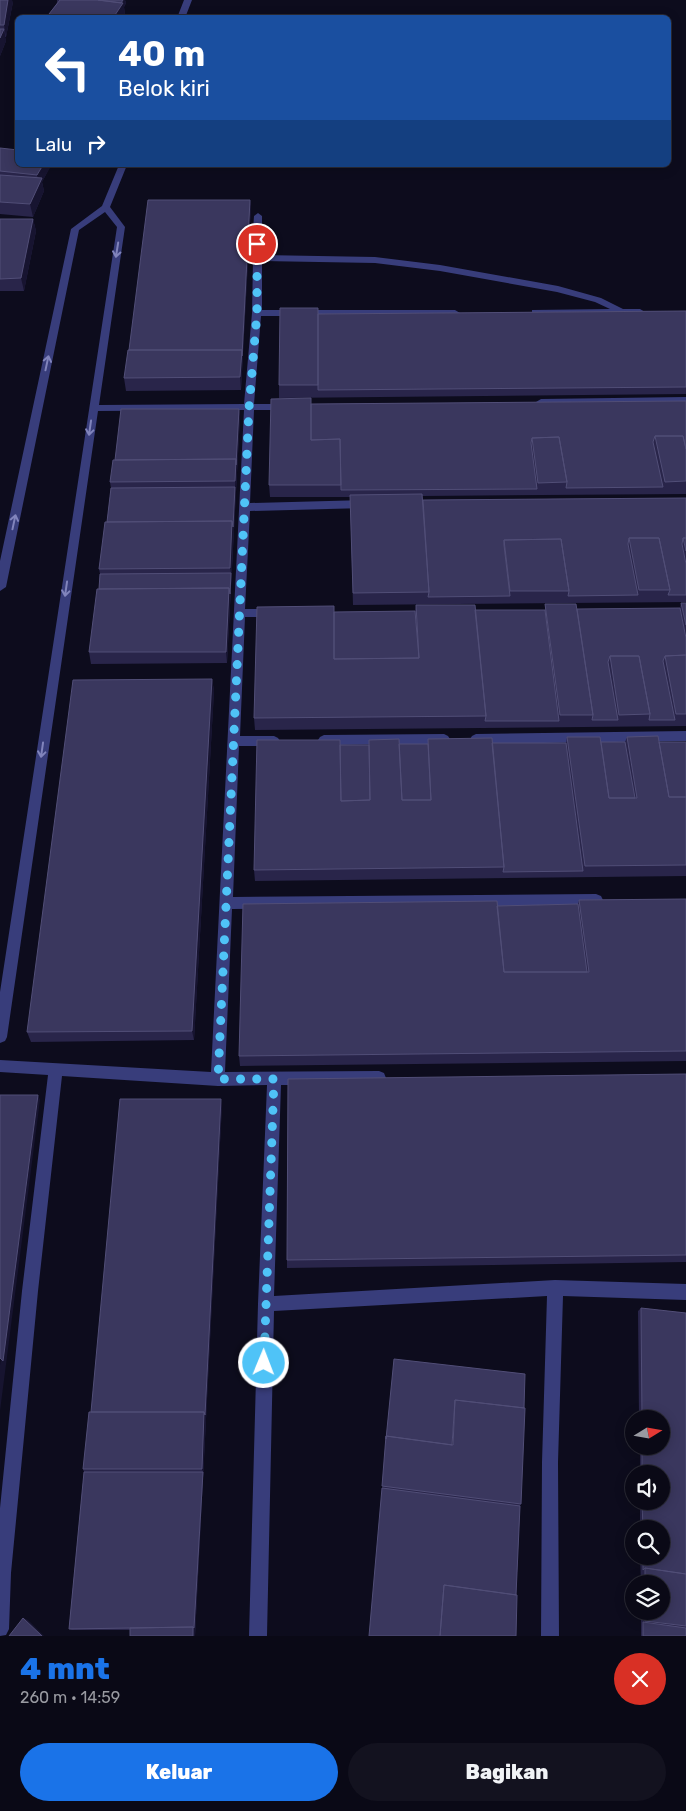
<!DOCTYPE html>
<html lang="id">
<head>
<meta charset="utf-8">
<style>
  body { margin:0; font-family:Rubik,sans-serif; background:#13121f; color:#f1f3f6; height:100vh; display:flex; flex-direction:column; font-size:19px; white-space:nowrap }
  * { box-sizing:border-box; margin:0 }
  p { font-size:16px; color:#999aa1 }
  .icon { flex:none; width:28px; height:28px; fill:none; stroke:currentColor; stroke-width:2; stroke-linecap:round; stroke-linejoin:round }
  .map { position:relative; height:1636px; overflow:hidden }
  .sheet { display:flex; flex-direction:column; background:#0a0916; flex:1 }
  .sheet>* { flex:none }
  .banner { position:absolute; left:15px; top:15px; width:656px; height:152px; border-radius:8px; box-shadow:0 2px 12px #0003,0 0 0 1px #2a2a35; background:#1a4fa0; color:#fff; overflow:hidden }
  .needle { width:32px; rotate:79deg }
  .tools { position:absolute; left:625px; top:1410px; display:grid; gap:10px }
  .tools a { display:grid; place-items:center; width:45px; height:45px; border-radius:50%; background:#0a0916; box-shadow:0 2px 12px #0003,0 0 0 1px #2a2a35; font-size:25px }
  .pin { position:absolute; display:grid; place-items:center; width:42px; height:42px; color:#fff; margin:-21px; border:2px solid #fff; border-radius:50%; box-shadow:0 1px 5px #0007 }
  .me { position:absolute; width:55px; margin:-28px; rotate:1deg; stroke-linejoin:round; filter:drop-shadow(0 0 4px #0008) }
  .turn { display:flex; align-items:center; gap:18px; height:105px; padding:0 20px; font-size:22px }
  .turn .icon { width:65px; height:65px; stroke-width:2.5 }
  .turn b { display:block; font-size:35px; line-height:42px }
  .then { display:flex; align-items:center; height:48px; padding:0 20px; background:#0003; gap:10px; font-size:19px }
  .round { display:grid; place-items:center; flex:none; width:52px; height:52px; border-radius:26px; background:#13121f }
  .headline { display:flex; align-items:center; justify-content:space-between; height:85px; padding:0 20px }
  h1 { font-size:30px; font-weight:800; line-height:38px; color:#1a73e8 }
  .cta { display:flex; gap:10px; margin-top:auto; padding:10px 20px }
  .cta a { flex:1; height:58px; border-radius:30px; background:#1a73e8; color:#fff; font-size:20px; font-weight:800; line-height:58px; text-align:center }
  .cta a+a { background:#13121f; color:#f1f3f6 }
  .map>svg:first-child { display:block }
</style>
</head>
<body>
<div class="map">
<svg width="686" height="1636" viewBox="0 0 686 1636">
  <rect width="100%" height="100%" fill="#0d0c1d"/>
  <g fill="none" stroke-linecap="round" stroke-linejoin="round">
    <path fill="#383d7b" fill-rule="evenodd" d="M 184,0 L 192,0 L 185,18 L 177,18 Z
      M 119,165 L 127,165 L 110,207 L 125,227 L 99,405 L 244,404 L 252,313 L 253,260 L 251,258 L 254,216 L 258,213 L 262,216 L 262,255 L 375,257 L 440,265 L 558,286 L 601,298 L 623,309 L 640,309 L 645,312 L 640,315 L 535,315 L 532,314 L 532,310 L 610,309 L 595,302 L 557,292 L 440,271 L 375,263 L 262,261 L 262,310 L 455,310 L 460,313 L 455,316 L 261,316 L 254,404 L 286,404 L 291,407 L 286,410 L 254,410 L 250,503 L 366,500 L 371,504 L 366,508 L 250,511 L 245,609 L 272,609 L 278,613 L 272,617 L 245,617 L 240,736 L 274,736 L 278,738 L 280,741 L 278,744 L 274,746 L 239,746 L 233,897 L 596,894 L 601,896 L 603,900 L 601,904 L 596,906 L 232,909 L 225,1072 L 379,1071 L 384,1073 L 386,1078 L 384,1083 L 379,1085 L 281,1085 L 274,1296 L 555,1280 L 686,1284 L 686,1300 L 563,1296 L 558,1462 L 559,1636 L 541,1636 L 542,1462 L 547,1296 L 274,1311 L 267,1636 L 249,1636 L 258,1304 L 267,1085 L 218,1086 L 62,1076 L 38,1291 L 11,1573 L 9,1629 L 6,1635 L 0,1636 L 0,1508 L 22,1291 L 48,1075 L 0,1072 L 0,1060 L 211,1072 L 244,410 L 98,411 L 7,1037 L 5,1041 L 0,1043 L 0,992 L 117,227 L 105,212 L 79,230 L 6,587 L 0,591 L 0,561 L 71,229 L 102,206 Z
      M 686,397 L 686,403 L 541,405 L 536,402 L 541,399 Z
      M 686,731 L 686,741 L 476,744 L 472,742 L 470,739 L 472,736 L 476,734 Z
      M 444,734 L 448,736 L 450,739 L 448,742 L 444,744 L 324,745 L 320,743 L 318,740 L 320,737 L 324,735 Z"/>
  </g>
  <path fill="#29254a" d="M 0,0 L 13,2 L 6,37 L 5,37 L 6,41 L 0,56 Z
    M 57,0 L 125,0 L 126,3 L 124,7 L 125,15 L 123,18 L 50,18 L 49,14 L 57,3 Z
    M 0,148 L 18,165 L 51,165 L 42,182 L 44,191 L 33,217 L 0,214 Z
    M 250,200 L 251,206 L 241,390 L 126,391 L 124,378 L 129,350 Z
    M 0,219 L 33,219 L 36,231 L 24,291 L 0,291 Z
    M 686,311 L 686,394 L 279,398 L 279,385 L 318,314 Z
    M 686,401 L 686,494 L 422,496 L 423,500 L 686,498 L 686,602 L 353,605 L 350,497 L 270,497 L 269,485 L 311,404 Z
    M 239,409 L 240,416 L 227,663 L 91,664 L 89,652 L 99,589 L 100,574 L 99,569 L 107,522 L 111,488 L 110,482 L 115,460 Z
    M 681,603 L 686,603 L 686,726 L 255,730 L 254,718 L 334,612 L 415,611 L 416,605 L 475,610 L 545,610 L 545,604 L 577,609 L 680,608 Z
    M 212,679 L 214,691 L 194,1040 L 31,1042 L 27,1032 Z
    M 567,737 L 601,742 L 625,742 L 627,737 L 659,742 L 686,742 L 686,876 L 255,881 L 254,870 L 340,745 L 428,744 L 428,739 L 492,743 L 566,743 Z
    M 686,899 L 686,1061 L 240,1066 L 239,1056 L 497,906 L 578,904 L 579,900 Z
    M 686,1074 L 686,1262 L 287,1268 L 287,1260 Z
    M 222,1104 L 195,1636 L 130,1630 L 72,1630 L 69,1629 L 84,1472 L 83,1469 L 91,1412 Z
    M 641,1308 L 686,1313 L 686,1636 L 641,1636 L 641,1611 L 661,1611 L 661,1584 L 641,1584 L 640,1556 L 661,1556 L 661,1529 L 640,1529 L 640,1501 L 661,1501 L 661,1474 L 640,1474 L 640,1446 L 661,1446 L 661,1419 L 639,1419 L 638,1311 Z
    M 386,1442 L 521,1504 L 520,1506 L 516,1595 L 516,1636 L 382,1491 Z"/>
  <path fill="#171430" d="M 8,0 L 12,0 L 13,2 L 6,37 L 4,25 Z
    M 123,0 L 125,0 L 126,3 L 124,7 L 125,15 L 123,18 L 113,18 Z
    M 4,29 L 6,41 L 0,56 L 0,38 Z
    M 43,165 L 51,166 L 42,182 L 44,191 L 33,217 L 30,204 L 39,185 L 37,175 Z
    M 250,200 L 251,206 L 241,390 L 240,377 Z
    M 33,219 L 36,231 L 24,291 L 21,278 Z
    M 239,409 L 240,416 L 227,663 L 226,652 L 229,588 L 231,573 L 230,568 L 232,521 L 235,487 L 236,459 Z
    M 212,679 L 214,691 L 194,1040 L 192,1031 Z
    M 38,1095 L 40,1100 L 0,1411 L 0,1365 Z
    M 221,1099 L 222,1104 L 195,1636 L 193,1636 L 203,1472 L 202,1469 L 204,1412 Z
    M 23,1618 L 28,1620 L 44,1636 L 42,1636 Z"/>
  <path fill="#3a375e" stroke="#514e77" d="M 0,0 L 8,0 L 4,25 L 0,25 Z
    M 60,0 L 98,0 L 123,3 L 113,18 L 74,18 L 49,14 Z
    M 98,0 L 123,0 L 121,3 Z
    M 0,29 L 4,29 L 0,38 Z
    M 0,148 L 18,150 L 18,165 L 43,165 L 37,175 L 0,171 Z
    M 0,175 L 42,178 L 30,204 L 0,202 Z
    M 148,200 L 250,200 L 242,356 L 242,350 L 129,350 Z
    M 0,219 L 33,219 L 21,278 L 0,279 Z
    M 280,308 L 318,308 L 318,385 L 279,385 Z
    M 686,311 L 686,387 L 318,390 L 318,314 Z
    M 128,350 L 242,350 L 240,377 L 124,378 Z
    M 311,398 L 311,440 L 340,439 L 341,485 L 269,485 L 271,399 Z
    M 686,401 L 686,449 L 683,436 L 655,436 L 653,442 L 663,487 L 566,488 L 567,482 L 559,437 L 532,438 L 531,443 L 537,489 L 341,490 L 340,439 L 311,440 L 311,404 Z
    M 121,409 L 239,409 L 236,465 L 236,459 L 115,460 Z
    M 655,436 L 683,436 L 686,449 L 686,481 L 665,482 Z
    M 559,437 L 567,482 L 538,483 L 532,438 Z
    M 236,459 L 235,481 L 110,482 L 113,460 Z
    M 235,487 L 233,527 L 232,521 L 107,522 L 111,488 Z
    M 422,494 L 429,592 L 353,593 L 350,495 Z
    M 686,498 L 686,538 L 683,538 L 682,544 L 686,564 L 686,595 L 668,595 L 670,590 L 659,538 L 629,538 L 628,544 L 638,595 L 568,596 L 569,591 L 561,539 L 504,540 L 504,545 L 510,596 L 428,597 L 429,592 L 423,500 Z
    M 232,521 L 230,568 L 99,569 L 105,522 Z
    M 629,538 L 659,538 L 670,590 L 639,590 Z
    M 683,538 L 686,538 L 686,551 Z
    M 561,539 L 569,591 L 510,591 L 504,540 Z
    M 231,573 L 230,594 L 229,588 L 99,589 L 100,574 Z
    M 229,588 L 226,652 L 89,652 L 97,589 Z
    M 681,603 L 686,603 L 686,625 Z
    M 545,604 L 576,604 L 593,715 L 560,715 Z
    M 416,605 L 475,605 L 486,716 L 254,718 L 257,607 L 334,606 L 334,659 L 419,658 Z
    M 680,608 L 686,638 L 686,655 L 665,656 L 663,661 L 675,720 L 649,720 L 650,714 L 639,656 L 610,656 L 608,662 L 618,720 L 592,720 L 593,715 L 577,609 Z
    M 475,610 L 545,610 L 559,721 L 485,721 L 486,716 Z
    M 415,611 L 419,658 L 334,659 L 334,612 Z
    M 686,655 L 686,714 L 676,714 L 665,656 Z
    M 610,656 L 639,656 L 650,714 L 619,715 Z
    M 212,679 L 192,1031 L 27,1032 L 73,680 Z
    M 658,736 L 669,797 L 686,797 L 686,865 L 585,866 L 567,737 L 600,737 L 609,798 L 637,798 L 627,737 Z
    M 492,738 L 504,867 L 254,870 L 257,740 L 340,740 L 341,801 L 370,800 L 369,740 L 399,739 L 402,800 L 431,800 L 428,739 Z
    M 601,742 L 625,742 L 635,798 L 609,798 Z
    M 659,742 L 686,742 L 686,797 L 669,797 Z
    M 492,743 L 566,743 L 583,871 L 503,872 L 504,867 Z
    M 399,744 L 428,744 L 431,800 L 402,800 Z
    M 340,745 L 369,745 L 370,800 L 341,801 Z
    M 686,899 L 686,1051 L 239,1056 L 243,904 L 497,901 L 504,972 L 589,972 L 579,900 Z
    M 578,904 L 587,972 L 504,972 L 497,906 Z
    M 686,1074 L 686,1255 L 287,1260 L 288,1079 Z
    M 0,1095 L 38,1095 L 3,1361 L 0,1358 Z
    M 120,1099 L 221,1099 L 205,1415 L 204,1412 L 91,1412 Z
    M 641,1308 L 686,1313 L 686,1574 L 645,1568 L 643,1570 L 643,1556 L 661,1556 L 661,1529 L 643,1529 L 642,1501 L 661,1501 L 661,1474 L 642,1474 L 642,1446 L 661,1446 L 661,1419 L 642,1419 Z
    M 394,1359 L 525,1374 L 524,1408 L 455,1400 L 452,1445 L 386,1436 L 386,1439 Z
    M 455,1400 L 525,1408 L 521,1504 L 382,1486 L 386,1436 L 453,1445 Z
    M 89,1412 L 204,1412 L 202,1469 L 83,1469 Z
    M 84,1472 L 203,1472 L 194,1628 L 193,1627 L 69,1629 Z
    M 382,1488 L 520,1506 L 516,1595 L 444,1585 L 440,1636 L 369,1636 Z
    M 645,1568 L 686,1574 L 686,1626 L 645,1621 L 645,1611 L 661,1611 L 661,1584 L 645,1584 Z
    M 444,1585 L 517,1595 L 516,1636 L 440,1636 Z
    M 23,1618 L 42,1636 L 9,1636 Z
    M 643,1622 L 686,1628 L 686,1636 L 643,1636 Z
    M 193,1627 L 193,1636 L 130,1636 L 130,1628 Z"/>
  <defs><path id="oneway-shaft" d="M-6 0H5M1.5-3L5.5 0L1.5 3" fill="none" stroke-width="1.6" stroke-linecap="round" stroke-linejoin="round" transform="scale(1.25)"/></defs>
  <g stroke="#8184bc">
    <use href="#oneway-shaft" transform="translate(117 250) rotate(99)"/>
    <use href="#oneway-shaft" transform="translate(47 363) rotate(-78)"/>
    <use href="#oneway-shaft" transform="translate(90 428) rotate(98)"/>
    <use href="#oneway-shaft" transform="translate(14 522) rotate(-78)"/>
    <use href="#oneway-shaft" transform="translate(66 589) rotate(98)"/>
    <use href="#oneway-shaft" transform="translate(42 750) rotate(98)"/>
  </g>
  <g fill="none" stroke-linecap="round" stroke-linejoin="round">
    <path stroke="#4fc3f7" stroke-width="9" stroke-dasharray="0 16.2" d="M 257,244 L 257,313 L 249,408 L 218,1079 L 274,1079 L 264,1363"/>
  </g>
</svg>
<div class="tools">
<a><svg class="needle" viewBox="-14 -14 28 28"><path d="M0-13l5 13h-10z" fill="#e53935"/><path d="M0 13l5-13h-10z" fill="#999aa1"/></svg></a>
<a><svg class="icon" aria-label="sound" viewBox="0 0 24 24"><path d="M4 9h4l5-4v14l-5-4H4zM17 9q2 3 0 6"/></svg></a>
<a><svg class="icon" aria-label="search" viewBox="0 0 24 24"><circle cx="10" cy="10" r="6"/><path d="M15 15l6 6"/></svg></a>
<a><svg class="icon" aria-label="layers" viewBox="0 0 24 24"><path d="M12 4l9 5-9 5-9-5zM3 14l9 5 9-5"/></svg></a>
</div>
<div class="pin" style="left:257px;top:244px;background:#d93025"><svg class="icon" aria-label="arrive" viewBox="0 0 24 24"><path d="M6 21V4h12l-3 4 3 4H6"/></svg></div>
<svg class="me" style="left:264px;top:1363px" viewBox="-20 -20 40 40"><circle r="17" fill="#4fc3f7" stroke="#fff" stroke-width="3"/><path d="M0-11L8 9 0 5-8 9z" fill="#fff"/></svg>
<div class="banner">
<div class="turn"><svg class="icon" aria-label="left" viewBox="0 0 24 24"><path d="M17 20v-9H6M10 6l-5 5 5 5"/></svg><div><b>40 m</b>Belok kiri</div></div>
<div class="then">Lalu<svg class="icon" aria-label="right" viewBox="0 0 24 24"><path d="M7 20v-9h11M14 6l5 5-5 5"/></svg></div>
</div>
</div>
<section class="sheet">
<div class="headline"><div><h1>4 mnt</h1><p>260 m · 14:59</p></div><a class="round" style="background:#d93025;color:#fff"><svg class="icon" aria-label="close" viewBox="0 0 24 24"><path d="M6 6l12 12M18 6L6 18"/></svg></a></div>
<div class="cta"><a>Keluar</a><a>Bagikan</a></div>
</section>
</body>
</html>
